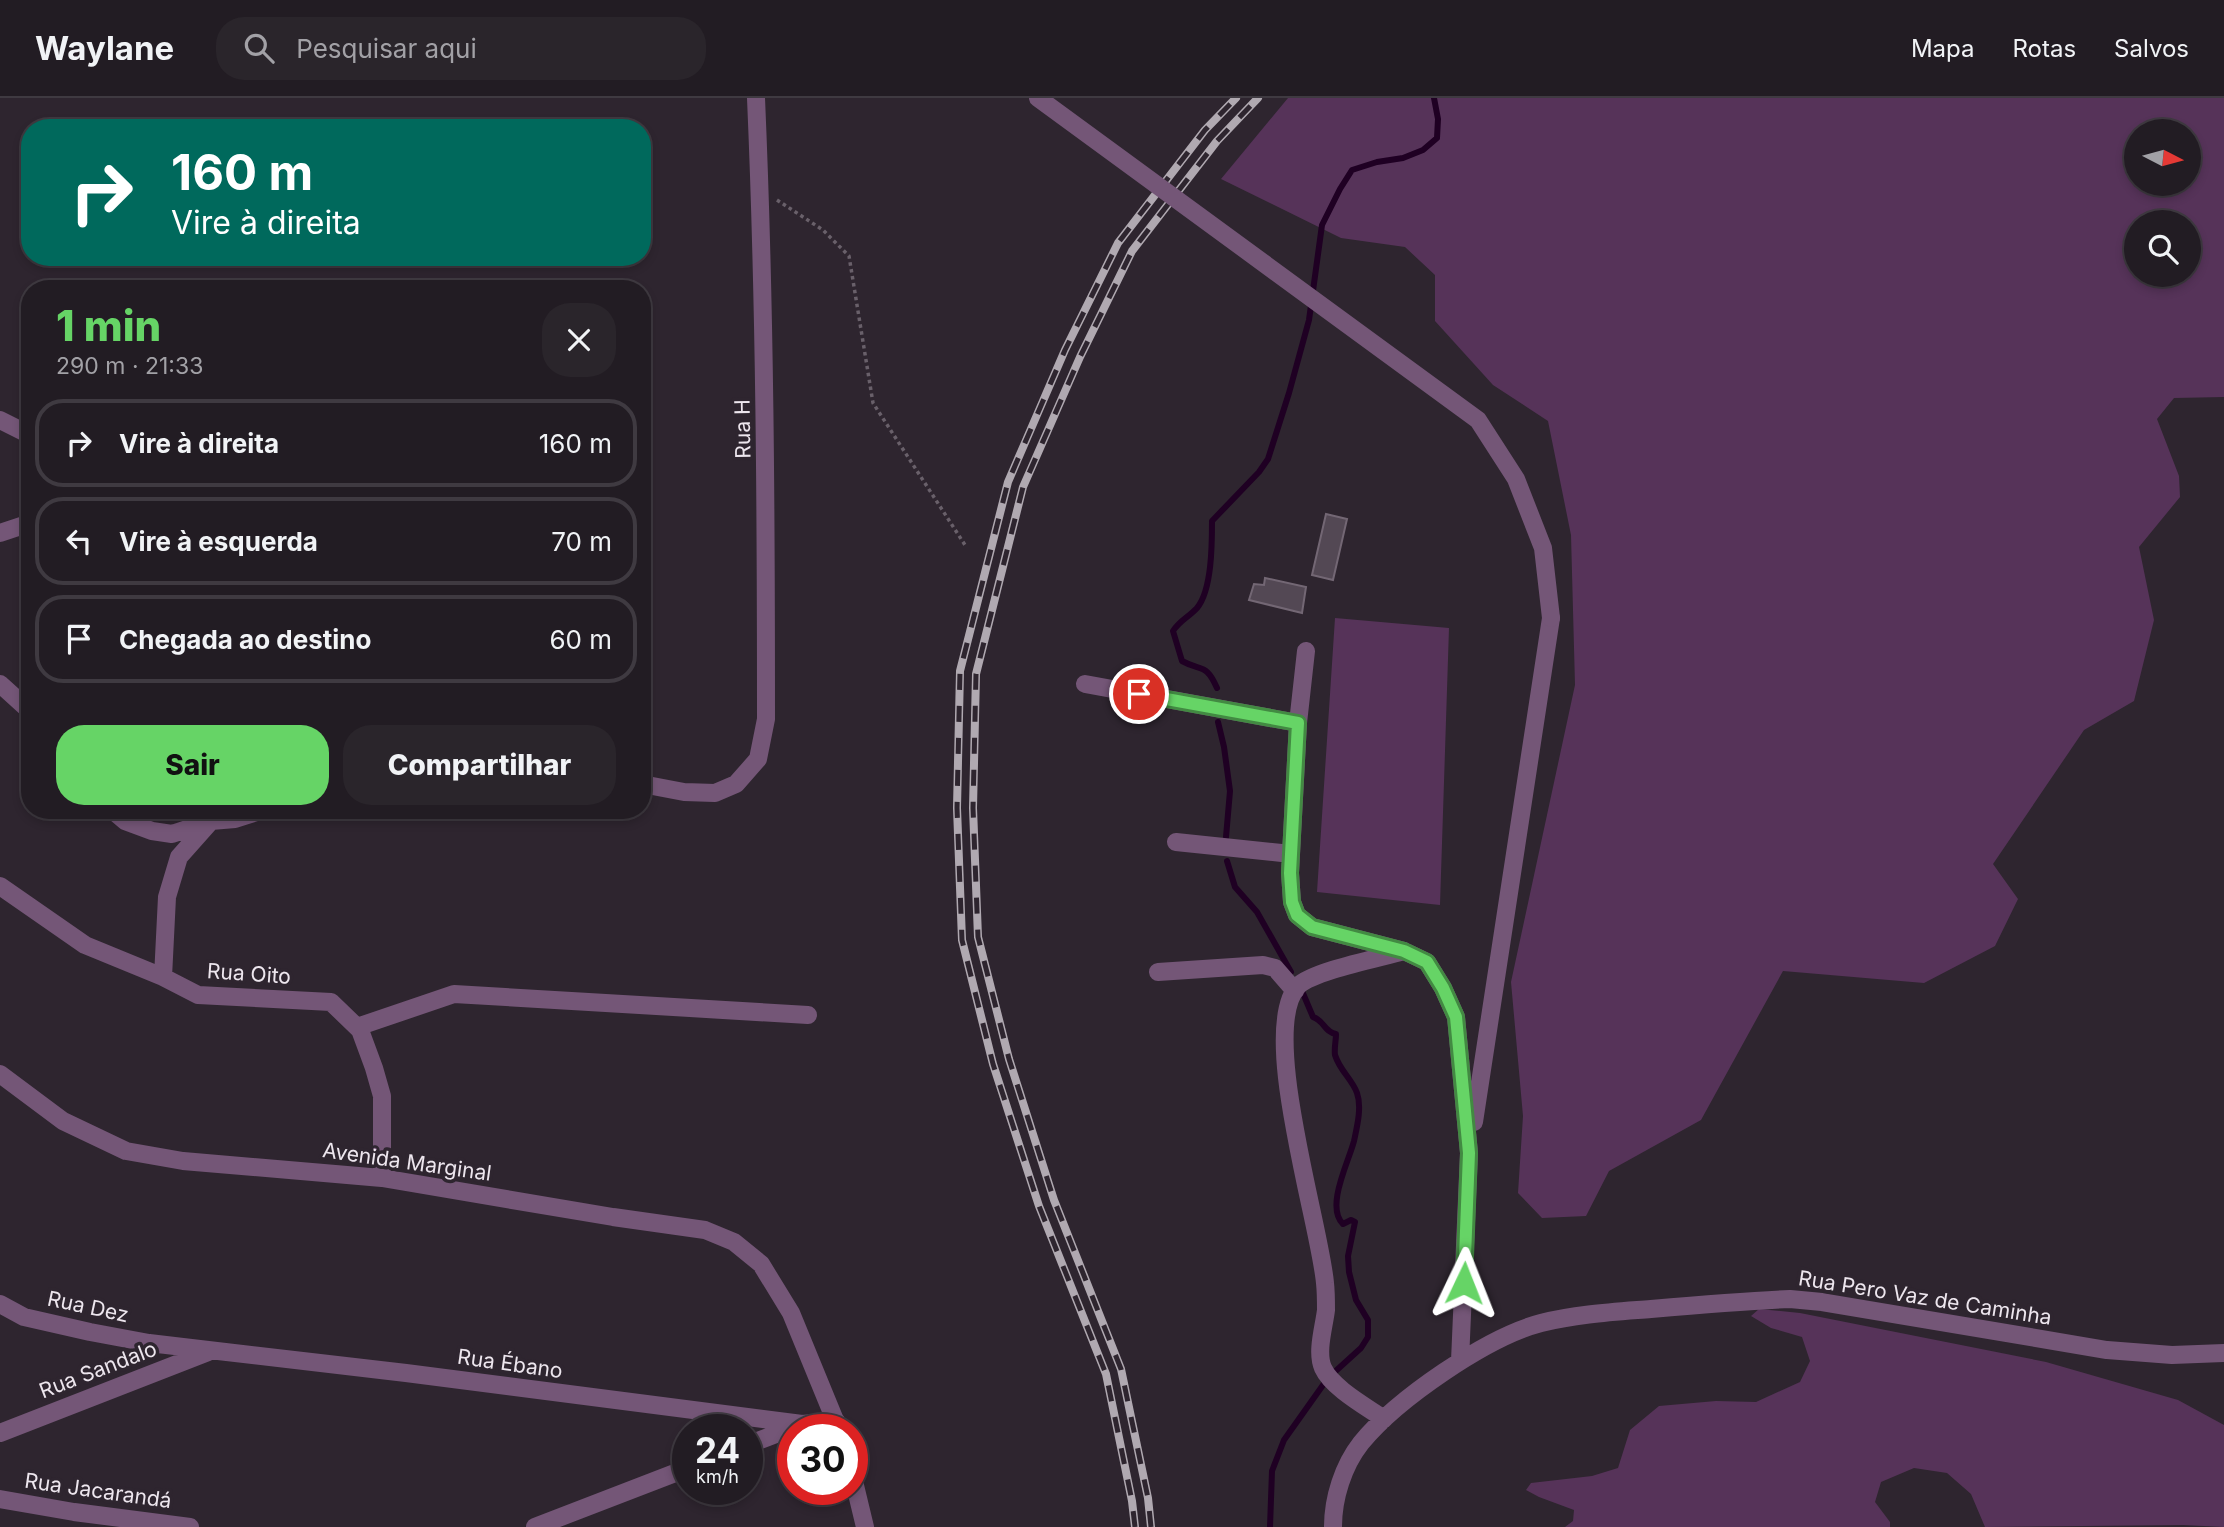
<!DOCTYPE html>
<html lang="pt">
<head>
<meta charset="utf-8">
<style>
  body { margin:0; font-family:Inter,sans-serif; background:#2a252b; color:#f1f3f6; height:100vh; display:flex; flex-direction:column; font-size:26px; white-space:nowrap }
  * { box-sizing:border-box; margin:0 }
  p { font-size:23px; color:#a2a1a6 }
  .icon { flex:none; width:38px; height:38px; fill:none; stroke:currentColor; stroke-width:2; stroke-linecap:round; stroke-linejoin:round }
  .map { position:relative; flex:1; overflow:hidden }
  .sheet { position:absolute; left:21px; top:182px; width:630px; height:539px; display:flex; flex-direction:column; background:#221c23; border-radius:28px; box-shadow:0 4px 10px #0003,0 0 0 2px #3f3a41 }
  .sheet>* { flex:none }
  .top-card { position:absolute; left:21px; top:21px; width:630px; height:147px; border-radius:28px; box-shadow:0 4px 10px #0003,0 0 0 2px #3f3a41; background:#00695c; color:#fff; overflow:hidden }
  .needle { width:46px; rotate:96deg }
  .controls { position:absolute; left:2124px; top:21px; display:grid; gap:14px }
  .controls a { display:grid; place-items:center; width:77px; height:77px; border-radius:50%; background:#221c23; box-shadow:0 4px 10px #0003,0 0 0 2px #3f3a41; font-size:35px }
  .speed { position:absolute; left:672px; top:1316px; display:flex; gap:14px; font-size:35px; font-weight:700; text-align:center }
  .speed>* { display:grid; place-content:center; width:91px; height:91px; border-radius:50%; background:#221c23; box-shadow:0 4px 10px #0003,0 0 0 2px #3f3a41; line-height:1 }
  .speed small { font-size:18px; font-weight:400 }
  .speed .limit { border:10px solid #d22; background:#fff; color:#111 }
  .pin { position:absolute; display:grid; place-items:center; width:60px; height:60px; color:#fff; margin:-30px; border:4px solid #fff; border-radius:50%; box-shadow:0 2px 7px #0007 }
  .me { position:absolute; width:77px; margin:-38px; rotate:2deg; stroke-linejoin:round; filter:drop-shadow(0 0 5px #0008) }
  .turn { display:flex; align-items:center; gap:24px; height:147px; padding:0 35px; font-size:32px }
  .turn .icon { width:91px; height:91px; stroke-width:2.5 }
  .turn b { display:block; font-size:49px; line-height:60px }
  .round { display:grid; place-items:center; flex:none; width:74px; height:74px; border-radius:28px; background:#2a252b }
  .summary { display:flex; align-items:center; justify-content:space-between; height:119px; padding:0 35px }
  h1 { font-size:42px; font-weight:800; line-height:52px; color:#66d466 }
  .cta { display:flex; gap:14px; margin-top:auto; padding:14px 35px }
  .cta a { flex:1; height:80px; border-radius:28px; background:#66d466; color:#111; font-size:28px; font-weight:800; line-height:80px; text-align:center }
  .cta a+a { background:#2a252b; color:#f1f3f6 }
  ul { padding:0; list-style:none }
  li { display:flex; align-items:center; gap:21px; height:88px; margin:0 14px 10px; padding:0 21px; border:4px solid #3f3a41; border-radius:28px }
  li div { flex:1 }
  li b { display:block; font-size:26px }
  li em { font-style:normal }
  header { display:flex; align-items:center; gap:42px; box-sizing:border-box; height:98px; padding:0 35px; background:#221c23; border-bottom:2px solid #3f3a41 }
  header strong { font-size:33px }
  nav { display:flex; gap:38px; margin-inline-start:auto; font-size:24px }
  .search { width:490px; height:63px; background:#2a252b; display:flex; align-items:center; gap:18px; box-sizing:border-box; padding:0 24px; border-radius:28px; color:#a2a1a6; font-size:26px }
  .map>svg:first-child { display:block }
</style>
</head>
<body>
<header>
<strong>Waylane</strong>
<div class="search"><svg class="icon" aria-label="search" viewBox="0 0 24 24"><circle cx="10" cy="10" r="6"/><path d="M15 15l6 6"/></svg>Pesquisar aqui</div>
<nav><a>Mapa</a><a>Rotas</a><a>Salvos</a></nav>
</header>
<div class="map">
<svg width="2224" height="1429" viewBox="0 0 2224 1429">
  <rect width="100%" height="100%" fill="#2e252f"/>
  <path fill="#563359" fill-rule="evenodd" d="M 1288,0 L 2224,0 L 2224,299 L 2174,300 L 2157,321 L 2179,378 L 2180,399 L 2139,449 L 2154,522 L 2134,603 L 2084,632 L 1993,766 L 2018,801 L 1995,848 L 1924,885 L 1783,873 L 1701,1022 L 1609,1073 L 1586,1118 L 1542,1120 L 1518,1095 L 1523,1018 L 1511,884 L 1575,587 L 1571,437 L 1548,323 L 1493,287 L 1435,223 L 1435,177 L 1405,149 L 1341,140 L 1221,81 ZM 2137,33 L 2189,33 L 2189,86 L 2137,86 ZM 2137,124 L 2189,124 L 2189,177 L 2137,177 Z
    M 1335,520 L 1449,530 L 1440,807 L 1317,794 Z
    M 1759,1211 L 1800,1215 L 2046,1264 L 2178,1302 L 2224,1327 L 2224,1429 L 2183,1427 L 1985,1429 L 1971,1396 L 1947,1375 L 1914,1370 L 1881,1384 L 1875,1404 L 1890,1424 L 1890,1429 L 1565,1429 L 1573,1423 L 1574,1412 L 1539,1399 L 1526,1392 L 1531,1385 L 1592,1378 L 1618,1370 L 1630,1332 L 1659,1308 L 1716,1303 L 1756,1304 L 1800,1284 L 1810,1263 L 1802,1239 L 1771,1230 L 1751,1218 Z"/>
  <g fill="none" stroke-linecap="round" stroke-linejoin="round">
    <path stroke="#1f0023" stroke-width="6" d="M 1217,590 C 1206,565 1202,574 1182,563 L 1173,533 C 1180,522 1189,519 1197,510 C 1212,492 1212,446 1212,423 L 1259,374 L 1268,361 L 1289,295 L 1309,222 L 1322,127 L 1340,91 L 1352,72 L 1377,64 L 1403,60 L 1423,52 L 1437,40 L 1438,21 L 1434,0
      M 1218,624 L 1224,649 L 1230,693 L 1226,739
      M 1227,763 L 1235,789 L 1257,814 L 1291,874
      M 1270,1429 L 1272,1373 L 1284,1342 L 1328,1280 L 1361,1250 L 1368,1239 L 1368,1222 L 1356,1202 L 1349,1174 L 1348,1158 L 1355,1124 L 1351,1122 L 1343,1126 C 1325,1109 1349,1063 1354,1043 C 1357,1029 1362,1009 1357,995 C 1352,981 1340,973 1335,957 C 1334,950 1336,943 1336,936 C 1324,934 1324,922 1313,919 L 1302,893"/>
  </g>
  <path fill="#534854" stroke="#736774" stroke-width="2" d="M 1326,416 L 1347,421 L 1333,482 L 1312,477 Z
    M 1265,480 L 1306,489 L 1302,515 L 1249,502 L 1254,486 L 1264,487 Z"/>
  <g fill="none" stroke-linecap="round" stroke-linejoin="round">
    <path stroke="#69606a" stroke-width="3.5" stroke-dasharray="3.5 3.5" stroke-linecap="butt" d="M 777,102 L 823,132 L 849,158 L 873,305 L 965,447"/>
    <path stroke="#745677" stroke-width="18" d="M 0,322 L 30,337
      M 0,435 L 30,425
      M 1306,553 L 1298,625 L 1290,775 L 1292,804 L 1297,817 L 1312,829 L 1404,853 L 1427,864 L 1443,890 L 1456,919 L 1469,1055 L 1460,1263
      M 0,586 L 30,613
      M 1085,586 L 1298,625
      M 642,686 L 684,694 L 715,695 L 736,686 L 758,661 L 766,621 C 766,414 765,207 756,0
      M 112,712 L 125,723 L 152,733 L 172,736 L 211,723 L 235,721 L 263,712
      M 1176,744 L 1291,756
      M 0,788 L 85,847 L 163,879 L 198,897 L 331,904 L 360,932 L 374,970 L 382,998 L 382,1080
      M 1158,874 L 1263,867 L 1275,870 L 1295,893
      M 163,879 L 167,799 L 179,759 L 211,723
      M 357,929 L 454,896 L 808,917
      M 0,976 L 63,1023 L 126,1053 L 183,1063 L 382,1080 L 613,1119 L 705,1132 L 734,1144 L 761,1166 L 791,1215 L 839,1332
      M 1474,1024 L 1551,520
      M 0,1206 L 24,1219 L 90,1234 L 149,1245 L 406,1275 L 802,1326
      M 1384,1321 C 1367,1309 1332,1290 1323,1270 C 1316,1254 1324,1229 1326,1212 C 1326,1203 1326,1194 1325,1185 C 1320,1126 1258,931 1298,888 C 1313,873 1380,860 1404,853
      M 0,1335 L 208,1254
      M 747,1347 L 802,1326 L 836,1323
      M 852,1375 L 865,1429
      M 0,1401 L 74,1414 L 190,1429
      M 535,1429 L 688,1370
      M 1333,1429 C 1333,1400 1343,1368 1361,1345 C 1397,1301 1487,1239 1541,1225 C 1577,1216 1614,1214 1651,1211 C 1697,1207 1743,1203 1790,1201 L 1822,1204 L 2107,1252 L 2172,1257 L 2224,1255"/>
    <g stroke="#b0a9b1" stroke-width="8">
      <path id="rail" d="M 1135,1429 L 1132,1403 L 1106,1276 L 1039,1108 L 993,966 L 962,842 L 957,710 L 960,573 L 1008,384 L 1065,252 L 1118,145 L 1205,32 L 1236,0
        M 1151,1429 L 1148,1400 L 1121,1271 L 1054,1102 L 1009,961 L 978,839 L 973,710 L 976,576 L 1023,389 L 1080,259 L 1132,153 L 1217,43 L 1258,0"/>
    </g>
    <use href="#rail" stroke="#2e252f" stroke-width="5" stroke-dasharray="16" stroke-linecap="butt"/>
    <path stroke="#745677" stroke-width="18" d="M 1038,0 L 1478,322 L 1516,381 L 1543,450 L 1551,520"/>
  </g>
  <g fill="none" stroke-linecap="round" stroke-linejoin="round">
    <g stroke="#428a42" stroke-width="18">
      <path id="route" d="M 1139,596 L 1298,625 L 1290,775 L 1292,804 L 1297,817 L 1312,829 L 1404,853 L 1427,864 L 1443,890 L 1456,919 L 1469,1055 L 1464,1185"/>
    </g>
    <use href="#route" stroke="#66d466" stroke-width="12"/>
  </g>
  <g text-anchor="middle" stroke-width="7" stroke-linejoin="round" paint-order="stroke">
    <g font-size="21" fill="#ede6ee" stroke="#2e252f">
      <text transform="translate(743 331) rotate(-91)" y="7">Rua H</text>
      <text transform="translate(249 876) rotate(4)" y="7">Rua Oito</text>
      <text transform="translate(407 1064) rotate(8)" y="7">Avenida Marginal</text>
      <text transform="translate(1925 1200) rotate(9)" y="7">Rua Pero Vaz de Caminha</text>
      <text transform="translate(88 1209) rotate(12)" y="7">Rua Dez</text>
      <text transform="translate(510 1266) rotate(8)" y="7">Rua Ébano</text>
      <text transform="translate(98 1272) rotate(-21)" y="7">Rua Sandalo</text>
      <text transform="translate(98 1393) rotate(8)" y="7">Rua Jacarandá</text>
    </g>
  </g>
</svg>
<div class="controls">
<a><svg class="needle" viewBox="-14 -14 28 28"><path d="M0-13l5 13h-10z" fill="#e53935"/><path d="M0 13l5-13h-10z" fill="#a2a1a6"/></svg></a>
<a><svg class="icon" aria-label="search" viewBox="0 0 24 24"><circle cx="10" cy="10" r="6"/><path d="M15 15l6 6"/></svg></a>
</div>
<div class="speed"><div>24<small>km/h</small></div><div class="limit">30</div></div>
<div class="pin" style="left:1139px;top:596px;background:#d93025"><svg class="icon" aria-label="arrive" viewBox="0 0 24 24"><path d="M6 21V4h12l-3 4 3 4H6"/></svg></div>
<svg class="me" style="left:1464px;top:1185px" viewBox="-20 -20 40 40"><path d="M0-17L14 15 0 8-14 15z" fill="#66d466" stroke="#fff" stroke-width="4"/></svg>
<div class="top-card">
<div class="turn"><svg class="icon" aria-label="right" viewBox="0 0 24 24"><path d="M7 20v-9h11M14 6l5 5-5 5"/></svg><div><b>160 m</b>Vire à direita</div></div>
</div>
<section class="sheet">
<div class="summary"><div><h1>1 min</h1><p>290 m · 21:33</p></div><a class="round"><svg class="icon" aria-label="close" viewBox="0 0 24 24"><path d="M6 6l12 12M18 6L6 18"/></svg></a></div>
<ul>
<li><svg class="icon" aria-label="right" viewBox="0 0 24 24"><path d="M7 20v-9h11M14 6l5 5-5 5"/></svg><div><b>Vire à direita</b></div><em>160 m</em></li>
<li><svg class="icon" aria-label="left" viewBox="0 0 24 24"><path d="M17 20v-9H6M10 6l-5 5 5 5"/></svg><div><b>Vire à esquerda</b></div><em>70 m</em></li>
<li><svg class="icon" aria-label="arrive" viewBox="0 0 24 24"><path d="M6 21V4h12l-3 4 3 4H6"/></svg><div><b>Chegada ao destino</b></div><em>60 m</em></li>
</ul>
<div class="cta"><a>Sair</a><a>Compartilhar</a></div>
</section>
</div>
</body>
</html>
